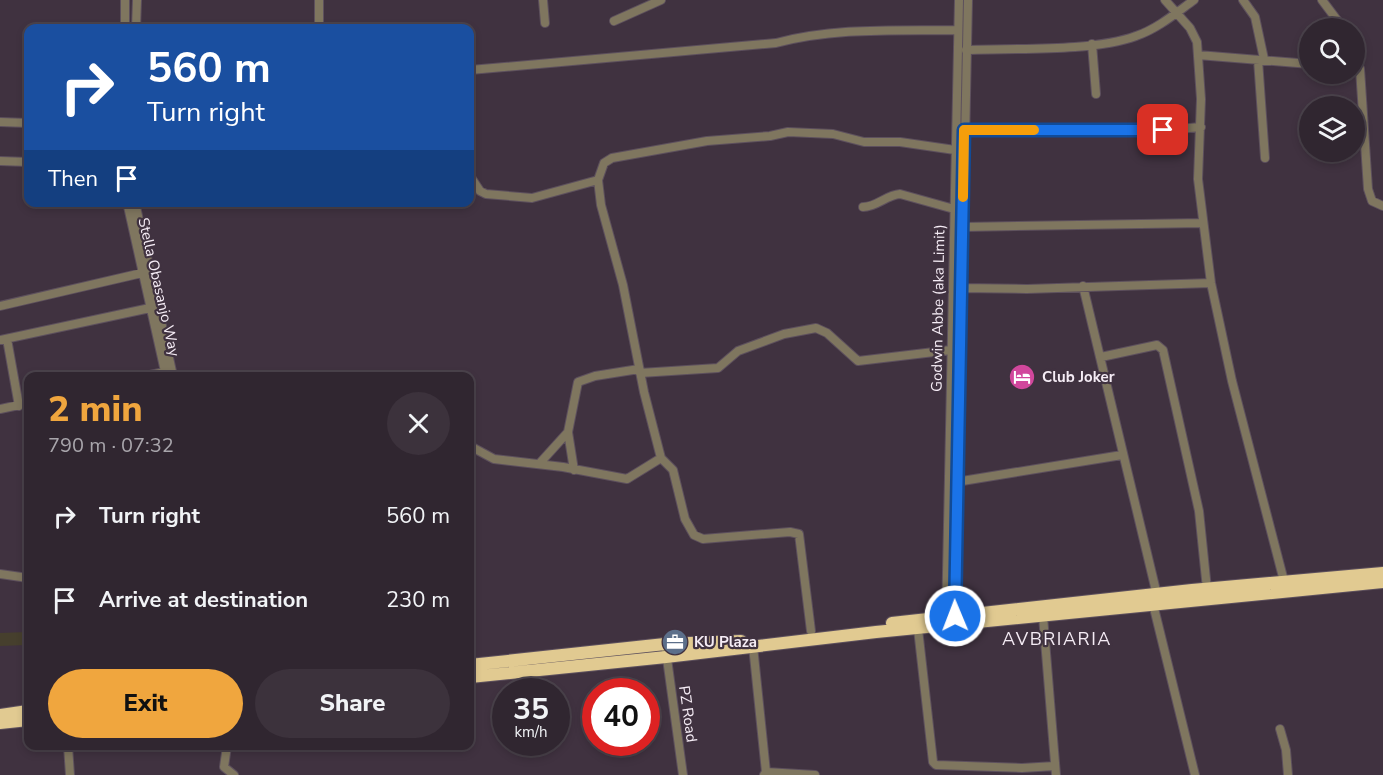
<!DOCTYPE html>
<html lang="en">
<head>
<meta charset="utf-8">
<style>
  body { margin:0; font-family:"Nunito Sans",sans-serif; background:#3c323c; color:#f1f3f6; height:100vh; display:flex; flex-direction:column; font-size:22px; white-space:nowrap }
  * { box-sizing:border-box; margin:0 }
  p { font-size:20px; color:#a8a5ab }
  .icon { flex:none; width:33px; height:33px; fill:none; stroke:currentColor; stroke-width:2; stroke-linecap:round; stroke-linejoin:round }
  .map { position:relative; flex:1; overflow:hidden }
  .panel { position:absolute; left:24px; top:372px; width:450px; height:378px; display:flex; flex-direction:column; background:#302630; border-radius:12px; box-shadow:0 3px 9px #0003,0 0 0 2px #4b434c }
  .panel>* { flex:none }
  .banner { position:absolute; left:24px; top:24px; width:450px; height:183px; border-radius:12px; box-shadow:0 3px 9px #0003,0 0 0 2px #4b434c; background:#1a4fa0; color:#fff; overflow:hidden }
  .buttons { position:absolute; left:1299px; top:18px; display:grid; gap:12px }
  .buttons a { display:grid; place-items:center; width:66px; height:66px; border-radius:50%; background:#302630; box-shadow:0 3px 9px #0003,0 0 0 2px #4b434c; font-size:30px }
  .speed { position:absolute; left:492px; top:678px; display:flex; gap:12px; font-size:30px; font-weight:700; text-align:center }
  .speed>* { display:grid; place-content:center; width:78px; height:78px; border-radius:50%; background:#302630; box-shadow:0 3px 9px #0003,0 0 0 2px #4b434c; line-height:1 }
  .speed small { font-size:15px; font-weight:400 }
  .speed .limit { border:9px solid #d22; background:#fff; color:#111 }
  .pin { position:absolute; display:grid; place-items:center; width:51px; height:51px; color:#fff; margin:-26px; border-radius:12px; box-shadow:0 3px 9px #0006 }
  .me { position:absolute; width:66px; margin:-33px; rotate:359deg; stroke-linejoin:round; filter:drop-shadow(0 0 4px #0008) }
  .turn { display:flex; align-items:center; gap:21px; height:126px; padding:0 24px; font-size:27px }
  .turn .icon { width:78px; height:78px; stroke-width:2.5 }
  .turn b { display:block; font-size:42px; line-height:51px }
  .then { display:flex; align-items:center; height:57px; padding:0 24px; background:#0003; gap:12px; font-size:22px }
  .round { display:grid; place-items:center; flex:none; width:63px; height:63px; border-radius:32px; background:#3c323c }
  .overview { display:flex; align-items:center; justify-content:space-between; height:102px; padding:0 24px }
  h1 { font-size:36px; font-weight:800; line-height:45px; color:#f0a63e }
  .cta { display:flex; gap:12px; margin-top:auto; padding:12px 24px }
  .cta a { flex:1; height:69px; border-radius:36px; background:#f0a63e; color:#111; font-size:24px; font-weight:800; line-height:69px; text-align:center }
  .cta a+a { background:#3c323c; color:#f1f3f6 }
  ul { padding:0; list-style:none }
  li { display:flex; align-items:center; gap:18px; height:84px; padding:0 24px }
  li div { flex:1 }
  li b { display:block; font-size:22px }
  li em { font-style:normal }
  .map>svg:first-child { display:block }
</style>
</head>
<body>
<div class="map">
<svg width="1383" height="775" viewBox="0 0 1383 775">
  <rect width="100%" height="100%" fill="#403240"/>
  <path fill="#463f2d" d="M 27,632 L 27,645 L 0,646 L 0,633 Z"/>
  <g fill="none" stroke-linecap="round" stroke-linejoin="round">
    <g stroke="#5d505d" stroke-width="10">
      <path id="minor" d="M 543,0 L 545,23
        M 1165,0 L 1190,28 L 1197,42 L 1201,99 L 1198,179 L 1211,283 L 1232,381 L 1284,581
        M 1243,0 L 1255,17 L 1264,59
        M 1322,0 L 1343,28
        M 614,21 L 661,0
        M 125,28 L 125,0
        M 136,28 L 137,0
        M 319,28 L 319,0
        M 1092,44 L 1096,94
        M 966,50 C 1014,48 1093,52 1136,36 C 1157,29 1176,13 1194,0
        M 1354,52 L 1360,69 L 1368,189 L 1372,201 L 1383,206
        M 1198,55 L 1310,64
        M 1258,60 L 1265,158
        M 470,70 L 776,43 C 836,27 897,31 958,30
        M 0,122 L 28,123
        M 964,130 L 1144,132 L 1201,127
        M 0,161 L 28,162
        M 470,176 L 480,191 L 486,194 L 532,198 L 598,180 L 604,163 L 612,158 L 707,141 L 770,136 L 788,132 L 833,134 L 864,142 L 900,142 L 955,150
        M 598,180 L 601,205 L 623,285 L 644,392 L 661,458 L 673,470 L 685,519 L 694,535 L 703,539 L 790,532 L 799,534 L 811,631
        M 127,202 L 166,376
        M 135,202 L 173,376
        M 863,207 C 877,207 886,195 900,194 L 954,209
        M 962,227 L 1203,223
        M 1083,286 L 1157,595
        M 960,288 L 1027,289 L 1211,283
        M 0,306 L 142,273
        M 7,339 L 19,406
        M 0,340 L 150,308
        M 1101,357 L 1157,345 L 1163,350 L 1199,511 L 1207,589
        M 640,373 L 718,368 L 738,351 L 784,334 L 816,328 L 827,333 L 858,361 L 951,350
        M 145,376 L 165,372
        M 0,409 L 28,403
        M 470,446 L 494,459 L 563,467 L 627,479 L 661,458
        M 539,464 L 568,432
        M 574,470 L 568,432 L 578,382 L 595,376 L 639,369
        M 956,482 L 1122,455
        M 0,574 L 28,578
        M 1153,604 L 1195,775
        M 1043,616 L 1056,775
        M 955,619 L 968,0
        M 946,620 L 959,0
        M 918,629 L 933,762 L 936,765 L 1022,768 L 1055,766
        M 665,644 L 683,775
        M 753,646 L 766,772 L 764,775
        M 1280,729 L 1286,750 L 1288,775
        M 68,746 L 70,775
        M 227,746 L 224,767 L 234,775
        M 766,772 L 815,775"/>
    </g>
    <g stroke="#5d505d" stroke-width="14">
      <path id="highway" d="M 892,623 L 1192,590 L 1383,573
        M 470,665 L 665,644 L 741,641
        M 470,677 L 666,657 L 876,632 L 1383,582
        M 0,715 L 28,711
        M 0,723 L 28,720"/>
    </g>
    <use href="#minor" stroke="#7f765f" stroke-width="8"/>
    <use href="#highway" stroke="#e1ca91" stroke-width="12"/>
  </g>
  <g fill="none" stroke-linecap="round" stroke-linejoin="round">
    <g stroke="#114b97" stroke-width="15">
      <path id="route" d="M 955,616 L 964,130 L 1163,130"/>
    </g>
    <use href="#route" stroke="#1a73e8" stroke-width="10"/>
    <path stroke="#f59e0b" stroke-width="10" d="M 963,197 L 964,130 L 1034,130"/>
  </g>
  <defs>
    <g id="hotel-disc" transform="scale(1.35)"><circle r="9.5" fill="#d1479c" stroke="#403240"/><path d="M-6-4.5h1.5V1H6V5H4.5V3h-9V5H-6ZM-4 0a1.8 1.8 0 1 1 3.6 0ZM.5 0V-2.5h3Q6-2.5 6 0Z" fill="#fff"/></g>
    <g id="office-disc" transform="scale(1.35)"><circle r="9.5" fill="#5c6f8a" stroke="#403240"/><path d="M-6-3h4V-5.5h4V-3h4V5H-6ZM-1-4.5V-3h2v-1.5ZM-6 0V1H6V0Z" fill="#fff"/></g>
  </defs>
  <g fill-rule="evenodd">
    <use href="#hotel-disc" x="1022" y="377"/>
    <use href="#office-disc" x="675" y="642"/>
  </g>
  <g text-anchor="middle" stroke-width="4.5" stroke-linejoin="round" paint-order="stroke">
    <g font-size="15" fill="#f5ecf5" stroke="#403240">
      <text transform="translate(159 287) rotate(77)" y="5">Stella Obasanjo Way</text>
      <text transform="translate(938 308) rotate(-89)" y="5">Godwin Abbe (aka Limit)</text>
      <text transform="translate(688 714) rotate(82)" y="5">PZ Road</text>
    </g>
    <g font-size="15" font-weight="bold" fill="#f5ecf5" stroke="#403240" text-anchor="start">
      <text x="1042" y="382">Club Joker</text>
      <text x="694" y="647">KU Plaza</text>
    </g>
    <g font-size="18" letter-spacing="1.5" fill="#f5ecf5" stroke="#403240">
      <text x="1057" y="645">AVBRIARIA</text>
    </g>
  </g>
</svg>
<div class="buttons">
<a><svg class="icon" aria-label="search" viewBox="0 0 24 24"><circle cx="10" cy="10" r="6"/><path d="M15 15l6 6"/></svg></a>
<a><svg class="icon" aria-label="layers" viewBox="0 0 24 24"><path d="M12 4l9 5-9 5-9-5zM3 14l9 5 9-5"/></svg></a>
</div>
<div class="speed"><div>35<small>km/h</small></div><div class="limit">40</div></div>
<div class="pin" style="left:1163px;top:130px;background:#d93025"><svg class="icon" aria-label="arrive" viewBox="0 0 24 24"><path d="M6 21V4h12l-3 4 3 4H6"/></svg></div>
<svg class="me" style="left:955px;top:616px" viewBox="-20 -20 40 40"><circle r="17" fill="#1a73e8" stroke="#fff" stroke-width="3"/><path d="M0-11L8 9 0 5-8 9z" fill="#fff"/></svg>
<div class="banner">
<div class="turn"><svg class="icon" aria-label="right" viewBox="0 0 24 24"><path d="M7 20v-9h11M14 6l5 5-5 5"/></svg><div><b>560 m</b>Turn right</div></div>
<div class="then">Then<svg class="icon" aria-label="arrive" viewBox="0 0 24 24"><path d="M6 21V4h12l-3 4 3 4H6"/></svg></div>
</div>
<section class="panel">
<div class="overview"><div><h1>2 min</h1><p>790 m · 07:32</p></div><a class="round"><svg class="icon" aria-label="close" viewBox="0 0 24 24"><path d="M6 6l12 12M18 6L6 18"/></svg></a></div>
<ul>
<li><svg class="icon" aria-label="right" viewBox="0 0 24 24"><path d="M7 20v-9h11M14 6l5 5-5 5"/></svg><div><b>Turn right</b></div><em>560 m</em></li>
<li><svg class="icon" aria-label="arrive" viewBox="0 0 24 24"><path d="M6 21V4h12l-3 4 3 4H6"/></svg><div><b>Arrive at destination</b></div><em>230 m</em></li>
</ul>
<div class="cta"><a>Exit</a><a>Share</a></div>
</section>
</div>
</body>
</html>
